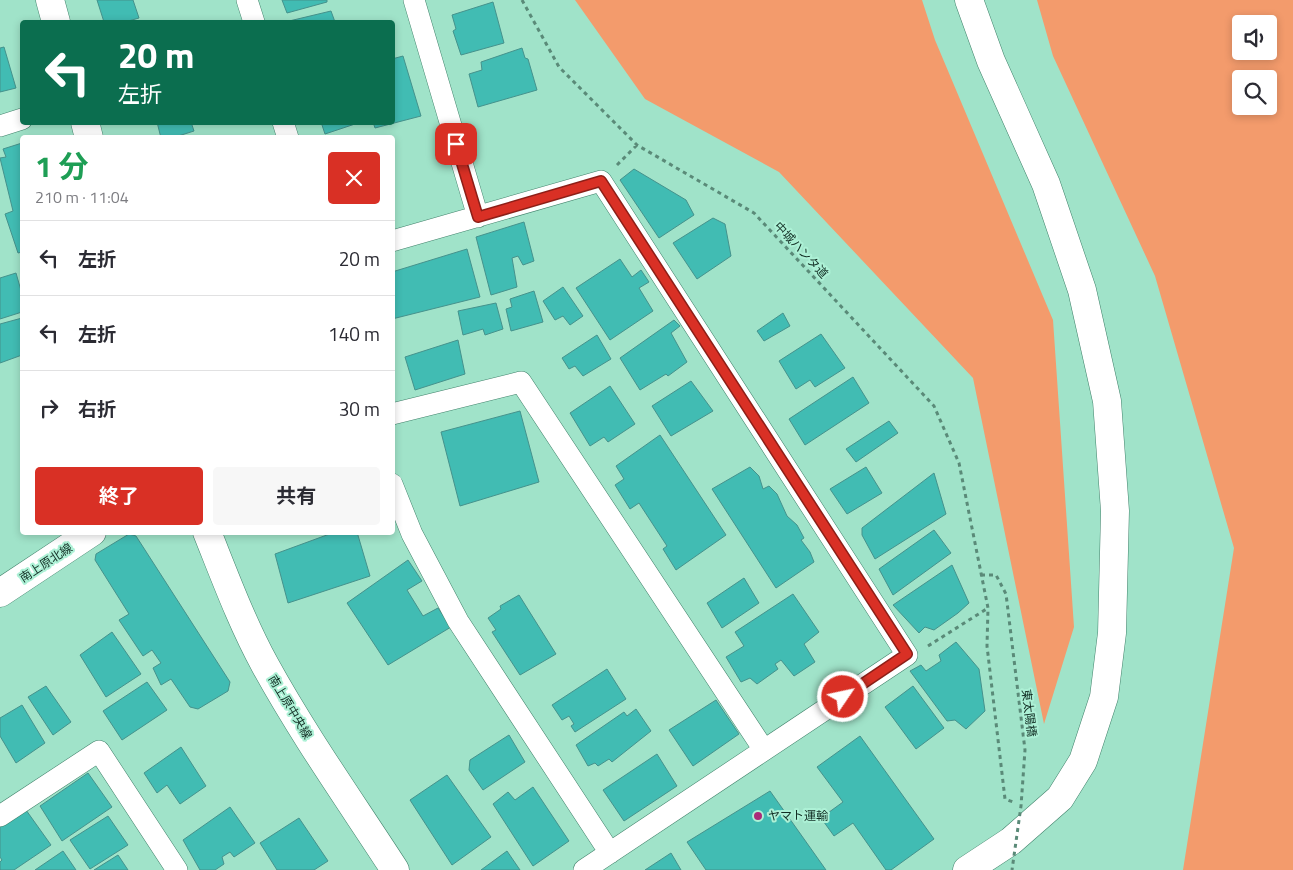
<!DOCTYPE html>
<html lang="ja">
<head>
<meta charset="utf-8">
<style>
  body { margin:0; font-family:"Titillium Web","Noto Sans JP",sans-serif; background:#f7f7f7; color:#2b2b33; height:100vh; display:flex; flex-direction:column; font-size:19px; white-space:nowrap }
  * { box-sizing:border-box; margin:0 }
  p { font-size:16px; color:#7c7c81 }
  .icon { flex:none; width:28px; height:28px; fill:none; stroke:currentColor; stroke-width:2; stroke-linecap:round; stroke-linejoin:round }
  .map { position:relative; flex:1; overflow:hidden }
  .side { position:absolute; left:20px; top:135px; width:375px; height:400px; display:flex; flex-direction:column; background:#fff; border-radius:5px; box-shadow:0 2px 8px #0003 }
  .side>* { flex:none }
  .top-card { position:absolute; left:20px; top:20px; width:375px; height:105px; border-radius:5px; box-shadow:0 2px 8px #0003; background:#0b6e4f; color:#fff; overflow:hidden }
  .buttons { position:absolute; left:1232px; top:15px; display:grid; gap:10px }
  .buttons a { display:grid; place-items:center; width:45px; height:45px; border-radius:5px; background:#fff; box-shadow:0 2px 8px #0003; font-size:25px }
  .pin { position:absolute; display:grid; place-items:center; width:42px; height:42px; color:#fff; margin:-21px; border-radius:10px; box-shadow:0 2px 8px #0006 }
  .me { position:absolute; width:55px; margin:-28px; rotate:56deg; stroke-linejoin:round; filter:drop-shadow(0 0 4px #0008) }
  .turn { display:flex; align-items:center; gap:18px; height:105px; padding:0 15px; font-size:22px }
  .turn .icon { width:65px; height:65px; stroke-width:2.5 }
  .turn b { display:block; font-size:35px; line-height:42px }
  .round { display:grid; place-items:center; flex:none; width:52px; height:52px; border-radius:5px; background:#f7f7f7 }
  .summary { display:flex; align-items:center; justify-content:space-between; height:85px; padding:0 15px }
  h1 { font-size:30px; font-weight:700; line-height:38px; color:#1e9e55 }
  .button { display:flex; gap:10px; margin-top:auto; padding:10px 15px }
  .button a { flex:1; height:58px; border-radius:5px; background:#d93025; color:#fff; font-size:20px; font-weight:700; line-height:58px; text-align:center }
  .button a+a { background:#f7f7f7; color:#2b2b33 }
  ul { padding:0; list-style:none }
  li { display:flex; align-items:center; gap:15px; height:75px; padding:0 15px; border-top:1px solid #e1e1e2 }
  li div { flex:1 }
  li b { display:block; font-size:19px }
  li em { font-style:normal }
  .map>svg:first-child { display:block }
</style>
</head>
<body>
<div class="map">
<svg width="1293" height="870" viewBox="0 0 1293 870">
  <rect width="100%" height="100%" fill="#a0e3c9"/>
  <path fill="#f39b6c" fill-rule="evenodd" d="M 575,0 L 922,0 L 935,40 L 1053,320 L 1074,627 L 1044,724 L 973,378 L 779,172 L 645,99 Z
    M 1037,0 L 1293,0 L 1293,870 L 1183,870 L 1234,548 L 1155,276 L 1053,56 ZM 1241,24 L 1269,24 L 1269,51 L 1241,51 ZM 1241,79 L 1269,79 L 1269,106 L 1241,106 Z"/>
  <path fill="#41bcb3" stroke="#45928c" d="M 97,0 L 133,0 L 139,18 L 125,22 L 104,22 Z
    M 282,0 L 327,0 L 327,2 L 287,13 Z
    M 493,2 L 504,43 L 461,55 L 453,31 L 456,29 L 452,15 Z
    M 331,11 L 335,22 L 285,22 Z
    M 4,47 L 16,88 L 0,92 L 0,48 Z
    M 522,48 L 525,58 L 528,59 L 537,90 L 478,107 L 469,74 L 482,70 L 481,62 Z
    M 403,56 L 421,116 L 375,128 L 373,122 L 392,122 L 392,59 Z
    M 157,122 L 191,122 L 194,131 L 172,138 L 161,138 Z
    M 321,122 L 361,122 L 325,134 Z
    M 22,143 L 22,252 L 18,253 L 5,214 L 13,211 L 0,158 L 6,157 L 3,149 Z
    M 634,169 L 686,200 L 694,215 L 659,238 L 620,180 Z
    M 713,218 L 725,224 L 731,256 L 697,279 L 673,243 Z
    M 524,222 L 534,261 L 523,265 L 518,256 L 512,258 L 517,287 L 491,295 L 476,237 Z
    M 467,249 L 480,297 L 392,319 L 392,272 Z
    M 620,259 L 632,277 L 641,270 L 649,282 L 639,288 L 653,311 L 610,340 L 576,288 Z
    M 16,273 L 22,294 L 22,312 L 0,319 L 0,278 Z
    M 563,287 L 583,316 L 570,325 L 563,316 L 555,320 L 543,301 Z
    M 534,291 L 543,322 L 511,331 L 506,309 L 512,307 L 510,299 Z
    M 496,303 L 503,329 L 485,335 L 483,329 L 463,335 L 458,311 Z
    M 783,313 L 790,326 L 764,341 L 757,331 Z
    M 22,318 L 22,355 L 0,363 L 0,324 Z
    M 674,320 L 680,326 L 671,333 L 687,362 L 668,376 L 666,374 L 640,390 L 620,358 Z
    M 821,334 L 845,368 L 815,387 L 810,380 L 796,389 L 779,361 Z
    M 597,335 L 611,359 L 583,376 L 575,366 L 569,369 L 562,358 Z
    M 458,340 L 465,374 L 415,390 L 405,357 Z
    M 853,377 L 869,403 L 805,445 L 789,419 Z
    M 691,381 L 713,411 L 671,436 L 652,406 Z
    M 610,386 L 635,424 L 608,442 L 604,437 L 590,446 L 570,413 Z
    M 520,411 L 539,482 L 460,506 L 441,432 Z
    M 889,421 L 898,433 L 856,462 L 846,449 Z
    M 660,435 L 726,535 L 676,570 L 663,549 L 667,546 L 639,503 L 630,509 L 615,485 L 624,479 L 616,466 Z
    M 750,467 L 759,476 L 763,489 L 769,486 L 777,494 L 787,516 L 797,525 L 804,538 L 801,540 L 810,552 L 814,562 L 776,588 L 712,489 Z
    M 866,467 L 882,493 L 847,514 L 830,489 Z
    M 934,473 L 946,514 L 875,559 L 862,535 L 862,528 Z
    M 934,530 L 951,553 L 893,595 L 879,569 Z
    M 335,532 L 357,532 L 370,576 L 288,603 L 275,554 Z
    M 129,534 L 136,536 L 230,682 L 228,691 L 198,709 L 190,707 L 171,679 L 161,685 L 153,668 L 161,663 L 152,650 L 143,656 L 119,620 L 129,614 L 95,560 L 96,554 Z
    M 408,560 L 422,581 L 407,590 L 423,616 L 438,608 L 451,627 L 388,665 L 347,603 Z
    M 952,565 L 969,603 L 958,613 L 934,630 L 925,627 L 919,633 L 893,605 Z
    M 744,578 L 759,603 L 722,628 L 707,603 Z
    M 793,594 L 819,632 L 804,644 L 815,662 L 794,676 L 781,660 L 775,664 L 778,669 L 757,684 L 750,678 L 741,682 L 726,657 L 744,646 L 735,632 Z
    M 519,595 L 556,654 L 520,675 L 492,632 L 496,630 L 488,618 L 501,609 L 500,606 Z
    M 112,632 L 141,674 L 106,697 L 80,655 Z
    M 956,642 L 979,669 L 985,711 L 966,729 L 955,720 L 947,721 L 910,671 L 921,665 L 926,671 L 941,661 L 939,655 Z
    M 607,669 L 626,699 L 575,732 L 571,726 L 574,724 L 569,716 L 562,720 L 552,705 Z
    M 147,682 L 167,710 L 122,740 L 103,711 Z
    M 46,686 L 71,722 L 53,735 L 28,697 Z
    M 913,686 L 944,728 L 916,749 L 885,707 Z
    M 716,700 L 739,734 L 693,766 L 669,730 Z
    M 22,705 L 45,743 L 16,763 L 0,736 L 0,718 Z
    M 636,709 L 651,731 L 612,762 L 609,759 L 598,766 L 595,763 L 588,766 L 576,745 L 624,712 L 627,716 Z
    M 509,735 L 525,762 L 483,790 L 469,770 L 470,760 Z
    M 860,736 L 934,839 L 891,870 L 886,870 L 853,823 L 834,836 L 821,818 L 843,802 L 817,767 Z
    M 181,747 L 206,786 L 180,804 L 167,785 L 157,793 L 144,773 Z
    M 657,754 L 677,786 L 624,821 L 603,790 Z
    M 88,773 L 112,807 L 62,841 L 40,806 Z
    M 447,775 L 491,837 L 452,865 L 410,800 Z
    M 533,787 L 569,841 L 533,866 L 493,804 L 508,792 L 515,800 Z
    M 770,791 L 826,870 L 706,870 L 687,842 Z
    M 230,807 L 255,843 L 234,857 L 230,852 L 222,857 L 224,864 L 215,870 L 200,870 L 183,840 Z
    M 26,810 L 51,845 L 14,870 L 0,870 L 0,862 L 2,860 L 0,857 L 0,827 Z
    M 108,816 L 128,845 L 90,869 L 70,840 Z
    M 299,818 L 328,861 L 314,870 L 277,870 L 260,843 Z
    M 63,851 L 76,870 L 35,870 Z
    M 507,851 L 520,870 L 481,870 Z
    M 671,853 L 681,870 L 645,870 Z
    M 118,855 L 128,870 L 94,870 Z"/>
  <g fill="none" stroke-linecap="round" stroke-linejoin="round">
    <g stroke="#41826b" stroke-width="22">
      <path id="street" d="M 247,0 L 254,22
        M 414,0 L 478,217
        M 283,122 L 288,138
        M 0,126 L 22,119
        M 392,241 L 601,181 L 907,655 L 584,870
        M 392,414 L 521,382 L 764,750
        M 392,484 L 412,534 L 458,621 L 610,853
        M 0,816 L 99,751 L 177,870"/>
    </g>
    <g stroke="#41826b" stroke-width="29">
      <path id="secondary" d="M 50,0 L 56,22
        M 85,122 L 89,138
        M 207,532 C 225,577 242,623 265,665 C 304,736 351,802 395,870
        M 0,593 L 92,532
        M 967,870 L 1011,841 L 1060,798 L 1083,761 L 1104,697 L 1112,633 L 1115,511 L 1107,401 L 1082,290 L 1046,184 L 991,61 L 969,0"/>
    </g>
    <path stroke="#5a8a78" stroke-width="3" stroke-dasharray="4 4" stroke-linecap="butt" d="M 522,0 L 559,67 L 637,145 L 754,213 L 934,406 L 959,463 L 988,608 L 987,646 L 1005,799 L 1013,802
      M 617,165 L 637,145
      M 928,646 L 988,608"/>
    <use href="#street" stroke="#fff" stroke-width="21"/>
    <use href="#secondary" stroke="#fff" stroke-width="28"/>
    <path stroke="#5a8a78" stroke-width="3" stroke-dasharray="4 4" stroke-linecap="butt" d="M 981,575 L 996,575 L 1006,594 L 1025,750 L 1021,806 L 1012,870"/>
  </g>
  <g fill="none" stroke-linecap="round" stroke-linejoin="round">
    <g stroke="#8d1f18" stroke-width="12">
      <path id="route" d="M 456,144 L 478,217 L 601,181 L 907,654 L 843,697"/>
    </g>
    <use href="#route" stroke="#d93025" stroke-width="9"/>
  </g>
  <circle fill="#ab2b79" stroke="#adf1d6" stroke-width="2" cx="758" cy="816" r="5"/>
  <g text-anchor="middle" stroke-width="4" stroke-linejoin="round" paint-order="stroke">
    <g font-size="12" fill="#122e24" stroke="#adf1d6">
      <text transform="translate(801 250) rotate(47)" y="4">中城ハンタ道</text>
      <text transform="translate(46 563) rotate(-33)" y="4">南上原北線</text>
      <text transform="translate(290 707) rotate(59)" y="4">南上原中央線</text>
      <text transform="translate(1029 713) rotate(83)" y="4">東太陽橋</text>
    </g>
    <g font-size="12" fill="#122e24" stroke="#adf1d6" text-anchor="start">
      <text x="768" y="820">ヤマト運輸</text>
    </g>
  </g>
</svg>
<div class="buttons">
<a><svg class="icon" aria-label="sound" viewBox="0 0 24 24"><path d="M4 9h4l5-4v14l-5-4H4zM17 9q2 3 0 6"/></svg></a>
<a><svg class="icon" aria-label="search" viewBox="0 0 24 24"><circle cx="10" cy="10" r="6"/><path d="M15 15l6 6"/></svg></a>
</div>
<div class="pin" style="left:456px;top:144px;background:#d93025"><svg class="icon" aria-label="arrive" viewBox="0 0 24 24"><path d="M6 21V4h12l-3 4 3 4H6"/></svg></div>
<svg class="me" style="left:843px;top:697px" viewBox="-20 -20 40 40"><circle r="17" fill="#d93025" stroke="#fff" stroke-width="3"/><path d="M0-11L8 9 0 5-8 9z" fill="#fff"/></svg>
<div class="top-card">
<div class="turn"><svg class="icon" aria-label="left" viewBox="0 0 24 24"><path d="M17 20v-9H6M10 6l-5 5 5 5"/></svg><div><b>20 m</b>左折</div></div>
</div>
<section class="side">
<div class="summary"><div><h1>1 分</h1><p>210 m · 11:04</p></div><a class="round" style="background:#d93025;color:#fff"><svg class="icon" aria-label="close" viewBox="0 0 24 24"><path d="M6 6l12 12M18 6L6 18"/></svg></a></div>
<ul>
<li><svg class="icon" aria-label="left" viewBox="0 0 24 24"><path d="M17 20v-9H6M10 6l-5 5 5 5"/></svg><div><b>左折</b></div><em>20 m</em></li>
<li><svg class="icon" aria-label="left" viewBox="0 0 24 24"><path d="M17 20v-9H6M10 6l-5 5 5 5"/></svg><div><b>左折</b></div><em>140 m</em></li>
<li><svg class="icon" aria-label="right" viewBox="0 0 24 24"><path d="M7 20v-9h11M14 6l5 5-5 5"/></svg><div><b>右折</b></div><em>30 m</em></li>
</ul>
<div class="button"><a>終了</a><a>共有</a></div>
</section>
</div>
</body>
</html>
